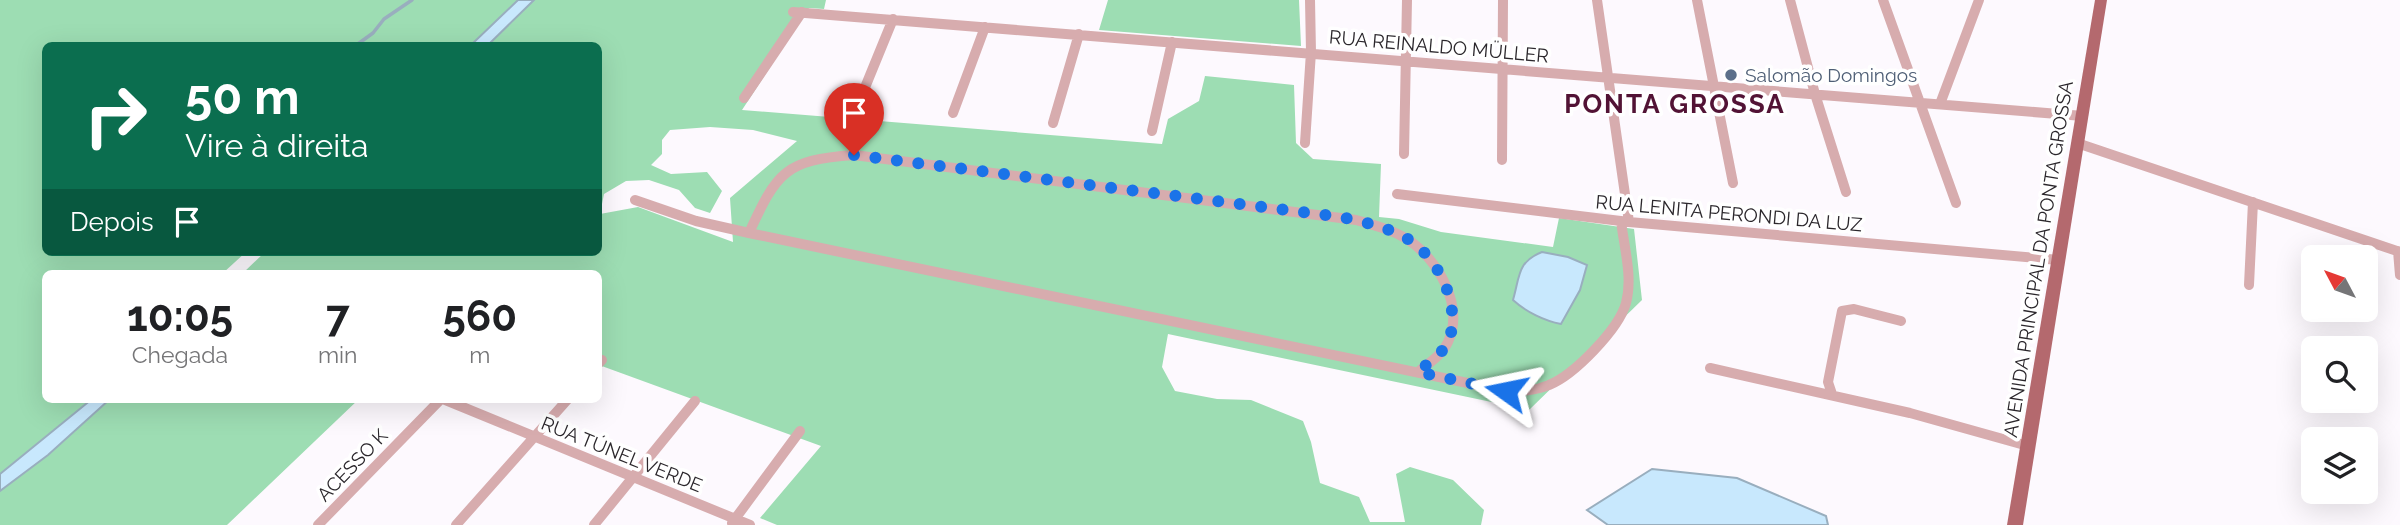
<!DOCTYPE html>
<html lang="pt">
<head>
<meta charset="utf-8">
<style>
  body { margin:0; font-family:Raleway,sans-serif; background:#f2f2f2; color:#202124; height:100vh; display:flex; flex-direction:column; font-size:26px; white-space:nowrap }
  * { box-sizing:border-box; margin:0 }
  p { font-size:23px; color:#757577 }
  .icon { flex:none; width:38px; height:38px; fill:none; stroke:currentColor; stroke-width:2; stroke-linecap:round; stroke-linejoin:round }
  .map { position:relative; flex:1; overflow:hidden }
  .side { position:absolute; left:42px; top:270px; width:560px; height:133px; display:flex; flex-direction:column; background:#fff; border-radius:10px; box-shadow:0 7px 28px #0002 }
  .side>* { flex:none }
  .top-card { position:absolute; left:42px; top:42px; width:560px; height:214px; border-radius:10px; box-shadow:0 7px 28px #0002; background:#0b6e4f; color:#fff; overflow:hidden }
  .needle { width:46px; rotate:311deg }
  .tools { position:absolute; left:2301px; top:245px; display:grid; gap:14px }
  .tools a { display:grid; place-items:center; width:77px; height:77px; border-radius:10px; background:#fff; box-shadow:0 7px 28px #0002; font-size:35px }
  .pin { position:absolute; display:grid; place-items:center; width:60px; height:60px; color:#fff; margin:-72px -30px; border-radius:50% 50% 50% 0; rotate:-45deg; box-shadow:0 0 7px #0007 }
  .pin .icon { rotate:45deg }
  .me { position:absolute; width:77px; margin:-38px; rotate:282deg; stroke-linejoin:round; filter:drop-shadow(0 0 5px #0008) }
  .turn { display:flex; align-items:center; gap:24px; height:147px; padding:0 28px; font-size:32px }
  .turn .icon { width:91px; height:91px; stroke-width:2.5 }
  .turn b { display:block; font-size:49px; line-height:60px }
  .then { display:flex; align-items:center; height:66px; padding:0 28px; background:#0003; gap:14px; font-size:26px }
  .eta { display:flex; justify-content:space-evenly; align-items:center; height:119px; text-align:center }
  .eta b { font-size:42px; font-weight:700; line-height:49px }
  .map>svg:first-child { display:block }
</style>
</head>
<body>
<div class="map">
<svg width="2400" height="525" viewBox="0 0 2400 525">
  <rect width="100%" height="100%" fill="#fdf9fe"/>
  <path fill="#9dddb3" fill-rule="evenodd" d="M 0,0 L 518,0 L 471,45 L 46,46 L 46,252 L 246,252 L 223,273 L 46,273 L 46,399 L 92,399 L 0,474 Z
    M 534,0 L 826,0 L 824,9 L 809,8 L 742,110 L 1162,144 L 1168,119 L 1199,101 L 1205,76 L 1294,85 L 1296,143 L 1313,159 L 1381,164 L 1379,217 L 1399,219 L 1441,232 L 1553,247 L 1559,218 L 1634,229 L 1642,300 L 1529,410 L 1168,334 L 1162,367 L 1175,391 L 1217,399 L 1251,400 L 1303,421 L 1311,442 L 1320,483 L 1359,497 L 1370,522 L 1405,522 L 1396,474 L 1410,467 L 1453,480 L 1484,510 L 1481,525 L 777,525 L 760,518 L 821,446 L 599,365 L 598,273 L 243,273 L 265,252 L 598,252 L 598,46 L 488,45 ZM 710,127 L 753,130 L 797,141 L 730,198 L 733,242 L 638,207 L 600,214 L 604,194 L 626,181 L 649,180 L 679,190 L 695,208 L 710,213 L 722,191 L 707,172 L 671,174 L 651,165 L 662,154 L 662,140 L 670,130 Z
    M 1108,0 L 1299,0 L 1301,46 L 1099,30 Z
    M 110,399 L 359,399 L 227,525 L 0,525 L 0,491 L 48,455 Z"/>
  <path fill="#c8e8fd" stroke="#99aebe" stroke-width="2" d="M 518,0 L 534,0 L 488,45 L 471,45 Z
    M 1542,252 L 1568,257 L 1587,265 L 1580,290 L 1561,324 C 1545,321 1526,312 1513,300 C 1520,276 1517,262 1542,252 Z
    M 92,399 L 110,399 L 48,455 L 0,491 L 0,474 Z
    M 1652,469 L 1737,478 L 1826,516 L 1828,525 L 1608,525 L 1587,510 Z"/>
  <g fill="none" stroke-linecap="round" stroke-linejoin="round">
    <path stroke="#99aebe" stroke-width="3.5" d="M 355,46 L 373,33 L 384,19 L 412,0"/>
    <path stroke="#d7acae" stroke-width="10" d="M 1597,0 L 1629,222
      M 1697,0 L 1733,183
      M 1790,0 L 1815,94 L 1846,192
      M 1883,0 L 1956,203
      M 793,12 L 2083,116
      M 744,98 L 802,12
      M 1940,104 L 1979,0
      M 857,107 L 893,19
      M 953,113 L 985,27
      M 1053,123 L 1079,34
      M 1152,131 L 1172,42
      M 1305,143 L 1311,52 L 1310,0
      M 2077,143 L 2400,252
      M 1404,154 L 1407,0
      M 1502,160 L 1503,0
      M 1397,194 L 1629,222 L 2059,260
      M 635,200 L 696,221 L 749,233 L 1506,391 C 1521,391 1535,391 1549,385 C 1574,375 1619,329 1626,303 C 1633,277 1624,247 1621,221
      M 749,233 C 777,172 785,160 854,155 L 1356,220 C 1373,225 1391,229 1407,239 C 1437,258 1465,305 1448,342 C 1442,355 1429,363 1418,372
      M 2398,251 L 2400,275
      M 2249,285 L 2253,202
      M 598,364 L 602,360
      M 1710,368 L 1910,413 L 2028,446
      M 1832,394 L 1828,382 L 1842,311 L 1854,309 L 1901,321
      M 443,399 L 750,525
      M 732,523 L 800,431
      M 318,525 L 441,399
      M 456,525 L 568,399
      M 594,525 L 695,401"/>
    <path fill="#b4696e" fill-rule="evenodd" d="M 2095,0 L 2107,0 L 2023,525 L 2007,525 Z"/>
  </g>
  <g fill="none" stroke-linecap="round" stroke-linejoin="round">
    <path stroke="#1a73e8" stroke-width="12" stroke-dasharray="0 21.6" d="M 854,155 L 1334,216 C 1358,220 1384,226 1406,238 C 1437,256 1460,301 1450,337 C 1446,352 1429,362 1418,372 L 1506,391"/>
  </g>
  <circle fill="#5c6f8a" stroke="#fff" stroke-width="2.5" cx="1731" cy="75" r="7"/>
  <g text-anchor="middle" stroke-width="7" stroke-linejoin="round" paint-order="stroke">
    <g font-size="19" fill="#2b272c" stroke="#fff">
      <text transform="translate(1439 46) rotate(5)" y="7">RUA REINALDO MÜLLER</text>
      <text transform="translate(1729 213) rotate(5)" y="7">RUA LENITA PERONDI DA LUZ</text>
      <text transform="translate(2038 259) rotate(-81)" y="7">AVENIDA PRINCIPAL DA PONTA GROSSA</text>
      <text transform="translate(622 454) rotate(22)" y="7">RUA TÚNEL VERDE</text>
      <text transform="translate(352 465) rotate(-46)" y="7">ACESSO K</text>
    </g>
    <g font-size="19" fill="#4e5e75" stroke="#fff" text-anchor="start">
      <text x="1745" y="82">Salomão Domingos</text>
    </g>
    <g font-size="26" font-weight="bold" letter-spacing="2" fill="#521335" stroke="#fff">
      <text x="1675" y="113">PONTA GROSSA</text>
    </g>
  </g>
</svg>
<div class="tools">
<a><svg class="needle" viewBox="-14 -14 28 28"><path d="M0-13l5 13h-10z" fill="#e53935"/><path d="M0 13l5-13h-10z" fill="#757577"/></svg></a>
<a><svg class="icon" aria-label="search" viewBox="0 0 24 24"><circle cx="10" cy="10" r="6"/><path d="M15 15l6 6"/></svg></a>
<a><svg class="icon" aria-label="layers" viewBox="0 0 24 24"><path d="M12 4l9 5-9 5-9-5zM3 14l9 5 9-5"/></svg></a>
</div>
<div class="pin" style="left:854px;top:155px;background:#d93025"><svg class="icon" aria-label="arrive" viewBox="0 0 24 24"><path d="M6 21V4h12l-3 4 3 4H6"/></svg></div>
<svg class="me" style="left:1506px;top:391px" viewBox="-20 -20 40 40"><path d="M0-17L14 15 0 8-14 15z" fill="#1a73e8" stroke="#fff" stroke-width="4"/></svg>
<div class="top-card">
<div class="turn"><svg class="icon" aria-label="right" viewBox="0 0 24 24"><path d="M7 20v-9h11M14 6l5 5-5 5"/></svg><div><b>50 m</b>Vire à direita</div></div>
<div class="then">Depois<svg class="icon" aria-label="arrive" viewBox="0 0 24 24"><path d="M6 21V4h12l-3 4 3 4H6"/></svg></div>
</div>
<section class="side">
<div class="eta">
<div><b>10:05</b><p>Chegada</p></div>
<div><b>7</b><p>min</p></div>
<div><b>560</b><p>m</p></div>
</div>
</section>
</div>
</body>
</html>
